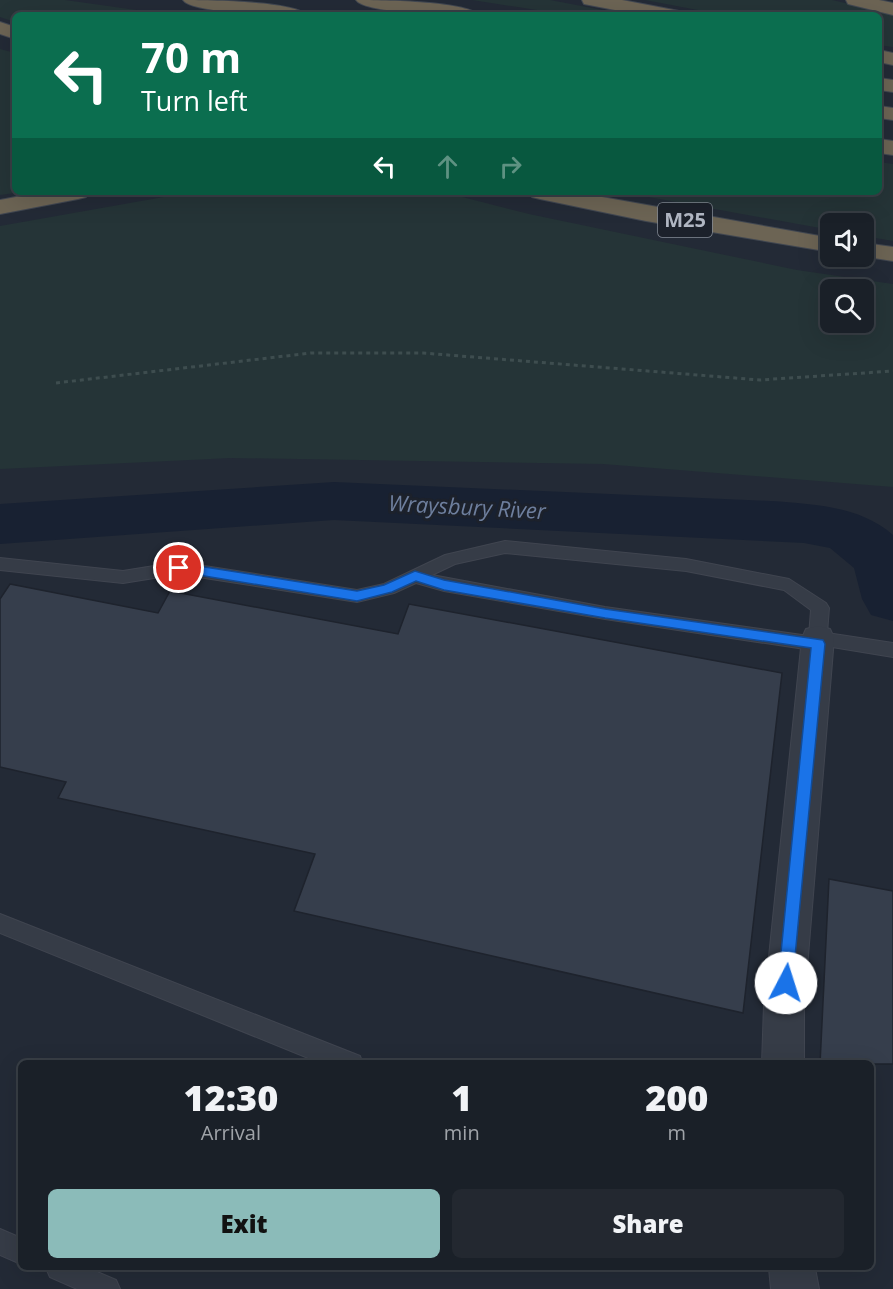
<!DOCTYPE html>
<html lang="en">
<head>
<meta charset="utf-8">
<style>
  body { margin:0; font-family:"Open Sans",sans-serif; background:#232830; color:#f1f3f6; height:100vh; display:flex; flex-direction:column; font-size:22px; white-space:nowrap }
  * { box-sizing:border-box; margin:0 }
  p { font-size:20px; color:#9fa3a8 }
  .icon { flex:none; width:33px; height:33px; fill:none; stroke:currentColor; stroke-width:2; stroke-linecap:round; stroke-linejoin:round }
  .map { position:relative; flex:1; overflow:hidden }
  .panel { position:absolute; left:18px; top:1060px; width:856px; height:210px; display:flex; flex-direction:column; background:#1a2028; border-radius:9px; box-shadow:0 6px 24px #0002,0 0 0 2px #383e45 }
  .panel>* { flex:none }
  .banner { position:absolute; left:12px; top:12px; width:870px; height:183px; border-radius:9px; box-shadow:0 6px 24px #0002,0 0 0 2px #383e45; background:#0b6e4f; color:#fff; overflow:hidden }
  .tools { position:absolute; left:820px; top:213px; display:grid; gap:12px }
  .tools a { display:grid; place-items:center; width:54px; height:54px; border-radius:9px; background:#1a2028; box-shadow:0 6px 24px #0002,0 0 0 2px #383e45; font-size:30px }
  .pin { position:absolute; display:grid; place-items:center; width:51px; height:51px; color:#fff; margin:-26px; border:3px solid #fff; border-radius:50%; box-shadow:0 2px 6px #0007 }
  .me { position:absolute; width:66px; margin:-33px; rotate:5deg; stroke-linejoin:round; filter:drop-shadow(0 0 4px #0008) }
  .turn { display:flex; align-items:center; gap:21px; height:126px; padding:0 30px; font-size:27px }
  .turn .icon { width:78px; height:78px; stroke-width:2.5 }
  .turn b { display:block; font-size:42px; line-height:51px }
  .lanes { display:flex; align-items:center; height:57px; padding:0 30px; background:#0003; justify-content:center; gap:30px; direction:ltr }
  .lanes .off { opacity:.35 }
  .eta { display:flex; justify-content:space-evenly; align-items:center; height:102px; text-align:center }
  .eta b { font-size:36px; font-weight:800; line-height:42px }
  .primary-button { display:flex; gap:12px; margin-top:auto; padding:12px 30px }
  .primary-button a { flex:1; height:69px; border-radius:9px; background:#8bbbb9; color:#111; font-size:24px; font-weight:800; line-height:69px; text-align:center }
  .primary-button a+a { background:#232830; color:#f1f3f6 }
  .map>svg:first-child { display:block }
</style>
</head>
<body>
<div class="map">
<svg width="893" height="1289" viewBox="0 0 893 1289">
  <rect width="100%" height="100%" fill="#232a36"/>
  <path fill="#253437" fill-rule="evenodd" d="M 0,0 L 65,0 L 172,15 L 15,15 L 15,22 L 0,17 Z
    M 472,0 L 550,0 L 628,15 L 569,15 Z
    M 645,0 L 832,0 L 893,14 L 893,47 L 879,45 L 879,15 L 724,15 Z
    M 0,49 L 15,53 L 15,192 L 22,192 L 0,195 Z
    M 879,162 L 893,164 L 893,241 L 864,236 L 864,224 L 831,224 L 831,230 L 621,192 L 879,192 Z
    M 192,192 L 443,192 L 529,214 L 797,270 L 893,284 L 893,487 L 603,464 L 231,458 L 0,469 L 0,226 ZM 831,290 L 864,290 L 864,322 L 831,322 Z"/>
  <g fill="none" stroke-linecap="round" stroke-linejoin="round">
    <path fill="#182132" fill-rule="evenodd" d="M 334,482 L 771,501 C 812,504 861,506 893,535 L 893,621 L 871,615 L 862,599 L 854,568 L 830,548 L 804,543 L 334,520 L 0,544 L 0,504 Z"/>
  </g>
  <path fill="#363e4c" stroke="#1e232d" stroke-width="1.5" d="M 10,584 L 158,613 L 170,591 L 398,634 L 409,604 L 782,673 L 743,1013 L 294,911 L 315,854 L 58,798 L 66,782 L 0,767 L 0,599 Z
    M 829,879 L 893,891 L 893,1064 L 820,1064 Z"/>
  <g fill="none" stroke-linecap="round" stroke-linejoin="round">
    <g stroke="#404550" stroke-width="2">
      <path id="lane" d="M 505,541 L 686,559 L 789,579 L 826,603 L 829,608 L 827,633 L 893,643 L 893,657 L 826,646 L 818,651 L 605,619 L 444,591 L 416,583 L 394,593 L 357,602 L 179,574 L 123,583 L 0,570 L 0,558 L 123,571 L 179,562 L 357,590 L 384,584 L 445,555 ZM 505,553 L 686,571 L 784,590 L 811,610 L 809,636 L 605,607 L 432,575 L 455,564 Z
        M 0,914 L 360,1056 L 363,1064 L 323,1064 L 0,933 Z
        M 0,1229 L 21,1238 L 21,1264 L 0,1255 Z
        M 46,1268 L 88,1268 L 116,1280 L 120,1289 L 77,1289 L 50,1277 Z"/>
    </g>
    <g stroke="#404550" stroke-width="2">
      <path id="street" d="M 818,626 L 830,629 L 834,638 L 804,1005 L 804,1064 L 762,1064 L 764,1005 L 802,638 L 806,629 Z
        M 769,1268 L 815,1268 L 819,1289 L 771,1289 Z"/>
    </g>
    <g stroke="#414751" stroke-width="2">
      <path id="highway" d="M 183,0 C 202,0 296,1 306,15 C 286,15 192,14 183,0 Z
        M 356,0 C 375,0 468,1 478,15 C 458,15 365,14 356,0 Z
        M 582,0 L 622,0 L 679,11 L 682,15 L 641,15 L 584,4 Z
        M 846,0 L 879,0 L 893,3 L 893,15 L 848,4 Z
        M 0,22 L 15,27 L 15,39 L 0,34 Z
        M 879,50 L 893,53 L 893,65 L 879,62 Z
        M 879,78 L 893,80 L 893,92 L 879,90 Z
        M 879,106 L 893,108 L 893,120 L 879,118 Z
        M 879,139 L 893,141 L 893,155 L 879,153 Z
        M 42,192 L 90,192 L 86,197 L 78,199 L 0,214 L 0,200 Z
        M 528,192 L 574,192 L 831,238 L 831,252 L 646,221 L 540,199 L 532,197 Z
        M 864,243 L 893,247 L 893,261 L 861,256 L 864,256 Z"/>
    </g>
    <path stroke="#3e4d4f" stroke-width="3" stroke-dasharray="4 4" stroke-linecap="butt" d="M 56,383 L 311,353 L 423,353 L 760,380 L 893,371"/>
    <use href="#lane" fill="#363c47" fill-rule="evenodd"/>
    <use href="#street" fill="#363c47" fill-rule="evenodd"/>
    <use href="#highway" fill="#6c6454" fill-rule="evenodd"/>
  </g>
  <path fill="#1a73e8" stroke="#114b97" stroke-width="1.5" d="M 179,563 L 357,591 L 384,585 L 415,571 L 444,580 L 605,609 L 823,640 L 825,644 L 792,988 L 786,991 L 781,988 L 778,983 L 811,648 L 605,618 L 444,590 L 416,581 L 392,592 L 357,601 L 174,571 L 172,568 Z"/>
  <g text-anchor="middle" stroke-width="6" stroke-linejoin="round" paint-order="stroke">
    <rect fill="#1c212b" stroke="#848a95" stroke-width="1.5" x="658" y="203" width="54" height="34" rx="4.5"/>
    <g font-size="20" font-weight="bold" fill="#b1b7c3">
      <text x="685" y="227">M25</text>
    </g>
    <g font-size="22" font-style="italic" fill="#6e7f9e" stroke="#1c212b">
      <text transform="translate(467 507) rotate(3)" y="8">Wraysbury River</text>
    </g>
  </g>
</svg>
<div class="tools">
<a><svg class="icon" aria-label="sound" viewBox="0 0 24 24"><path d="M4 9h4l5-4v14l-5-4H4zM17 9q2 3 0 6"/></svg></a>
<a><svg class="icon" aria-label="search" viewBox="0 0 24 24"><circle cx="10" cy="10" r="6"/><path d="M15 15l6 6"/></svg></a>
</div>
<div class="pin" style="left:179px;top:568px;background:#d93025"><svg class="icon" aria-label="arrive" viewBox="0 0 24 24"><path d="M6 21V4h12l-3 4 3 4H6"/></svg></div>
<svg class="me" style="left:786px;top:983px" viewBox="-20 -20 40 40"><circle r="19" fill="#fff"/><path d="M0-13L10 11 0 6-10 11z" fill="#1a73e8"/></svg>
<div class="banner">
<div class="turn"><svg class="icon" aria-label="left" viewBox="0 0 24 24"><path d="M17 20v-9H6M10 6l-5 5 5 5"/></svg><div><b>70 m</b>Turn left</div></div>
<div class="lanes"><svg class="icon" aria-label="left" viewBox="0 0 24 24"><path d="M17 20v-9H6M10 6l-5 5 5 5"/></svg><svg class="icon off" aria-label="ahead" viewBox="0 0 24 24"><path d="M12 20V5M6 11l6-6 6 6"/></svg><svg class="icon off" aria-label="right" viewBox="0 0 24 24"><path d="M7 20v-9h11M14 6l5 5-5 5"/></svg></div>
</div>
<section class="panel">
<div class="eta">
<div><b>12:30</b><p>Arrival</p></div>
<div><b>1</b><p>min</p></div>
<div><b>200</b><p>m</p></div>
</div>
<div class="primary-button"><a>Exit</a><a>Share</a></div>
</section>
</div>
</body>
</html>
